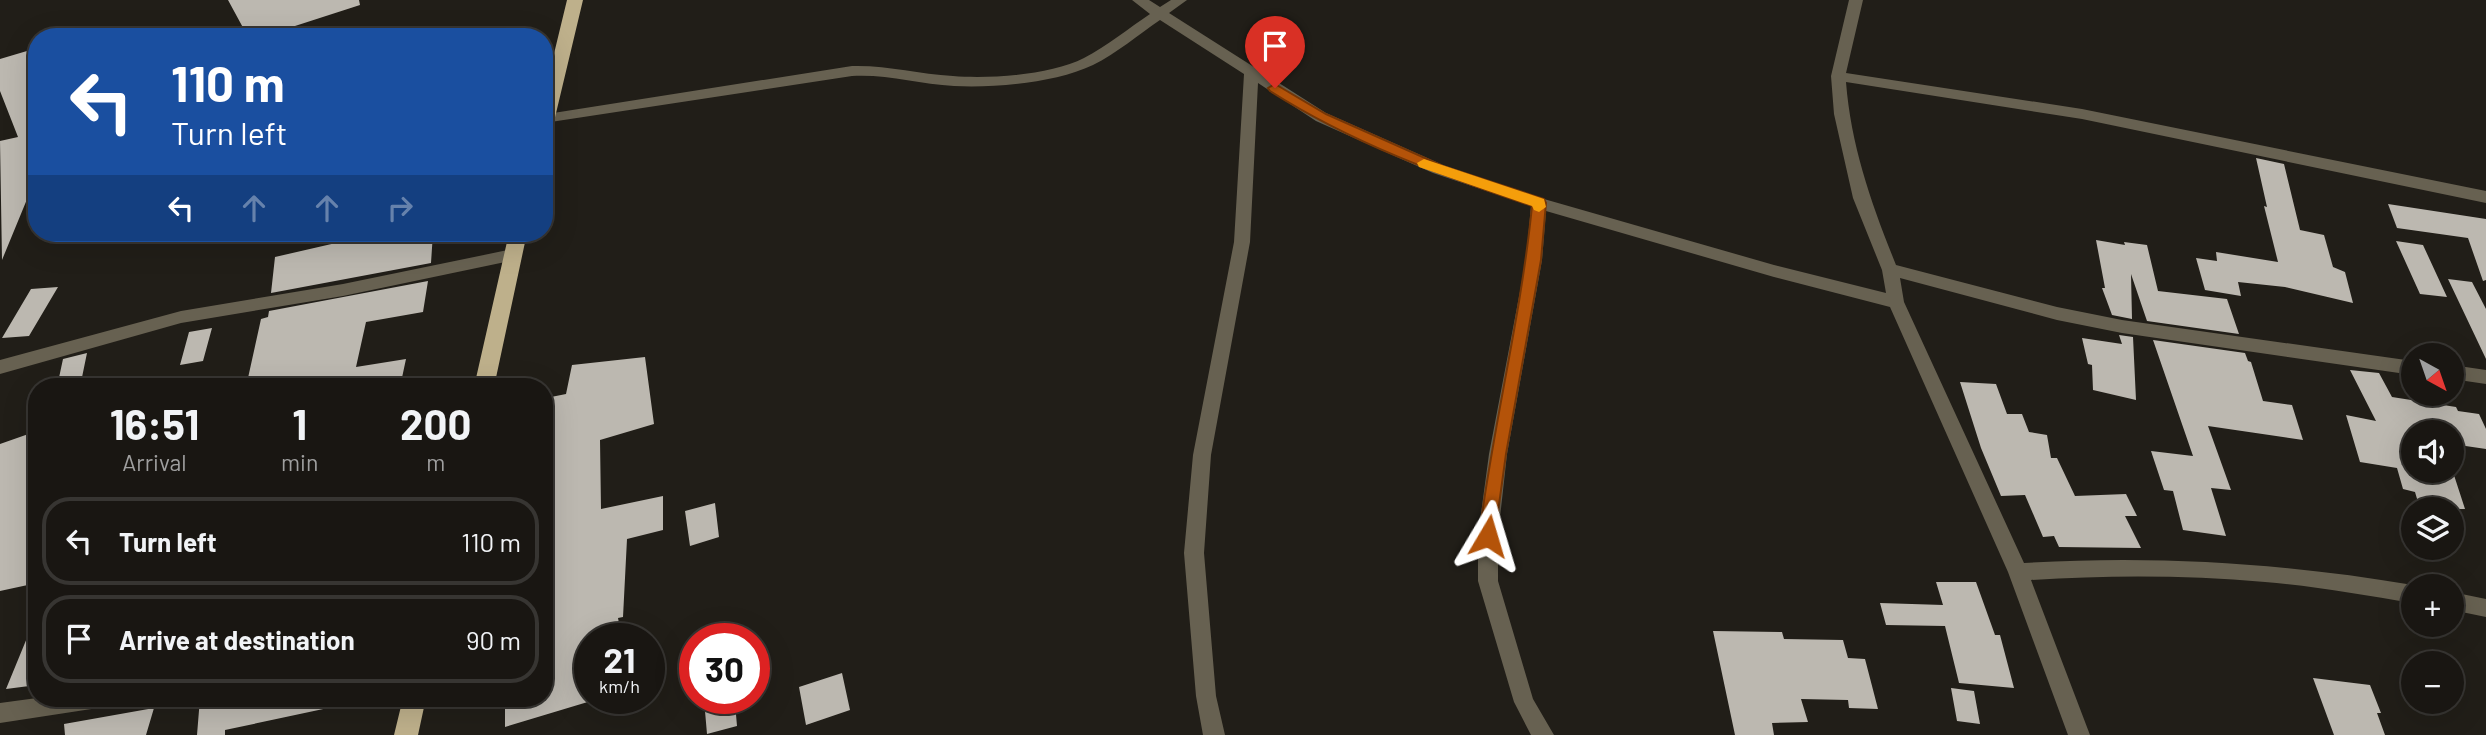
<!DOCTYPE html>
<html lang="en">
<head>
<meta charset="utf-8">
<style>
  body { margin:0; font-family:Barlow,sans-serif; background:#262320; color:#f1f3f6; height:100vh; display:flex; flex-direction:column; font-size:26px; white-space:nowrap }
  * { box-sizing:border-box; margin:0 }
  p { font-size:23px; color:#9f9f9f }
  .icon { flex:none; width:38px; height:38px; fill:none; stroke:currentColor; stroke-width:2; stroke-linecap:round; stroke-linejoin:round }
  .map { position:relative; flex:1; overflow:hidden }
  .panel { position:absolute; left:28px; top:378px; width:525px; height:329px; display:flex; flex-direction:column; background:#191612; border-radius:28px; box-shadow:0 7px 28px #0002,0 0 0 2px #373532 }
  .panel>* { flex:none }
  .banner { position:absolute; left:28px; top:28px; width:525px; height:214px; border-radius:28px; box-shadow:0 7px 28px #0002,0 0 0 2px #373532; background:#1a4fa0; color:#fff; overflow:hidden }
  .needle { width:46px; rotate:140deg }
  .controls { position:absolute; left:2401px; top:343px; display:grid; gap:14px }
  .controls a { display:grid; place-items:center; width:63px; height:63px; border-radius:50%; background:#191612; box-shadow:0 7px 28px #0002,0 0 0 2px #373532; font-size:35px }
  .speed { position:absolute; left:574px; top:623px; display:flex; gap:14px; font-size:35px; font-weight:700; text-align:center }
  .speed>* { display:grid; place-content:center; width:91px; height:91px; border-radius:50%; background:#191612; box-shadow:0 7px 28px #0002,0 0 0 2px #373532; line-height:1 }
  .speed small { font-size:18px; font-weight:400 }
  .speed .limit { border:10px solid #d22; background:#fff; color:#111 }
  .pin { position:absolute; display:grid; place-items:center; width:60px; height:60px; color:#fff; margin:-72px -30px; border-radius:50% 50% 50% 0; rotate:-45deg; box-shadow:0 0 7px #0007 }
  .pin .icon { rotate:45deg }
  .me { position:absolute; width:77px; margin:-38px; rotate:7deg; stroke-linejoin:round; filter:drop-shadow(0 0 5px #0008) }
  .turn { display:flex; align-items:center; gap:24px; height:147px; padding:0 28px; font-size:32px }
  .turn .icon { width:91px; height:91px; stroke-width:2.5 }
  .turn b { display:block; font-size:49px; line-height:60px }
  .lanes { display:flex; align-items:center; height:66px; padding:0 28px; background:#0003; justify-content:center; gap:35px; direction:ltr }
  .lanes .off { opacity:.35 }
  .eta { display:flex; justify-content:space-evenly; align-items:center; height:119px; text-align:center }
  .eta b { font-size:42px; font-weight:700; line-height:49px }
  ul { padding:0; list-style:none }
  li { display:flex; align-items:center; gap:21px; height:88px; margin:0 14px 10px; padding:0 14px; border:4px solid #373532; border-radius:28px }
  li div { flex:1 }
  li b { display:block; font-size:26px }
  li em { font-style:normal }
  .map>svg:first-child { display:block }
</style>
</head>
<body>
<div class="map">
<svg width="2486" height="735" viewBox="0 0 2486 735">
  <rect width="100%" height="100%" fill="#211e18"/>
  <path fill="#bcb8b0" d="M 228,0 L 359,0 L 360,5 L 295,26 L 247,35 Z
    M 37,48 L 37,112 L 30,192 L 2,260 L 0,141 L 18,137 L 0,91 L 0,59 Z
    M 2256,158 L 2284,164 L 2300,230 L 2324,235 L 2333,267 L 2345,272 L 2353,303 L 2285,287 L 2238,282 L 2241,296 L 2205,290 L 2196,258 L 2217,261 L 2216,252 L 2278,262 L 2264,206 L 2267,207 Z
    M 2388,204 L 2486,219 L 2486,280 L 2483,281 L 2468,238 L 2397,228 Z
    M 400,233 L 433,233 L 431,263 L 271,293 L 275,257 L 375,234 L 374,240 Z
    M 2096,240 L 2125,245 L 2124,242 L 2147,245 L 2158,291 L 2227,299 L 2239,334 L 2147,321 L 2131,274 L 2132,319 L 2112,315 L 2102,288 L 2105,288 Z
    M 2396,241 L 2423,245 L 2447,297 L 2420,294 Z
    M 2448,279 L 2472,282 L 2486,309 L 2486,359 Z
    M 428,281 L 423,312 L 366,322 L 356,367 L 406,359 L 400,387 L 246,387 L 261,319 L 268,317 L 269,311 Z
    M 58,287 L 29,336 L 2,338 L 31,289 Z
    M 212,328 L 203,361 L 180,365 L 189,332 Z
    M 2119,335 L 2133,337 L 2136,400 L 2093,390 L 2092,365 L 2088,364 L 2082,338 L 2122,344 Z
    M 2153,340 L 2245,353 L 2248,361 L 2251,362 L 2263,401 L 2292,405 L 2303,440 L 2208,426 L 2231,490 L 2211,488 L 2226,536 L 2183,530 L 2173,491 L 2164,490 L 2151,451 L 2193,456 Z
    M 87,353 L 80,387 L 57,387 L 63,359 Z
    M 645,357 L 654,424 L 600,440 L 601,509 L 663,496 L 663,530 L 627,539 L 623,617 L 618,618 L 622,639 L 590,639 L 590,652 L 587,653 L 591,701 L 505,727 L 505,705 L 529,698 L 544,698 L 544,466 L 551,397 L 566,394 L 572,365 Z
    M 2350,370 L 2379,373 L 2392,397 L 2456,407 L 2458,411 L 2479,414 L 2486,429 L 2486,449 L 2452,444 L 2452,432 L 2413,432 L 2413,471 L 2452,471 L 2452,469 L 2465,509 L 2420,509 L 2415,492 L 2403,489 L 2397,468 L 2360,462 L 2346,415 L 2376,421 Z
    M 1960,382 L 1996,384 L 2007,414 L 2022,414 L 2029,432 L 2047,435 L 2051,458 L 2057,458 L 2075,496 L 2126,494 L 2137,516 L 2125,516 L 2141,548 L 2059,547 L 2054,536 L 2043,537 L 2025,495 L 2001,496 L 1981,448 Z
    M 37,431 L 37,583 L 0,591 L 0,444 Z
    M 715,503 L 719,537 L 690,546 L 685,511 Z
    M 1936,582 L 1976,582 L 1995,635 L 2000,635 L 2014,688 L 1959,683 L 1945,626 L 1886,625 L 1880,603 L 1943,605 Z
    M 36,616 L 37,685 L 6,689 Z
    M 1713,631 L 1782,632 L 1784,639 L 1843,640 L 1848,658 L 1865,659 L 1878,709 L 1849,708 L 1848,700 L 1801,699 L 1808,722 L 1772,723 L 1774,735 L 1735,735 Z
    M 842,673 L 850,710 L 806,725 L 799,687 Z
    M 2313,678 L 2370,685 L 2381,713 L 2377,713 L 2385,735 L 2334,735 Z
    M 1951,688 L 1974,691 L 1980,724 L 1957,721 Z
    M 200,698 L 327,698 L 328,708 L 225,730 L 225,735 L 197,735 Z
    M 735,703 L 737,726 L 707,734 L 705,711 Z
    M 154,708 L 146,735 L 65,735 L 64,724 Z"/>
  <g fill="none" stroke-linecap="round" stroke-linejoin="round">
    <path fill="#676151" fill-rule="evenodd" d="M 1132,0 L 1149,0 L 1160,7 L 1171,0 L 1187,0 L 1169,13 L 1326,113 L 1443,165 L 1544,199 L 1774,265 L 1886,293 L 1882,270 L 1853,198 L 1834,114 L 1831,76 L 1849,0 L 1863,0 L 1846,73 L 2082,109 L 2486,191 L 2486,203 L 2082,119 L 1846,82 C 1851,147 1872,205 1896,265 L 2057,307 L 2122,320 L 2413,361 L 2413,375 L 2122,333 L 2057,320 L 1900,278 L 1904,302 L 2024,563 C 2155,555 2283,563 2413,585 L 2416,586 L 2413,586 L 2413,603 C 2364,595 2315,586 2265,582 C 2187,575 2109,575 2031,580 L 2090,735 L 2068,735 L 2008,572 L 1890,307 L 1774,277 L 1546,211 L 1542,260 L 1507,454 L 1498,536 L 1498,581 L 1533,699 L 1554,735 L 1531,735 L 1514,702 L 1478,581 L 1478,536 L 1489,454 L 1526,260 L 1531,206 L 1433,173 L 1316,121 L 1258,83 L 1250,242 L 1211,455 L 1204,553 L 1216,696 L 1225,735 L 1203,735 L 1196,696 L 1184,553 L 1193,455 L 1234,242 L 1244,74 L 1160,20 C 1139,34 1116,54 1093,65 C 1055,83 995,88 954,86 C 919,84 887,74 852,76 L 544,123 L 544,115 L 547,114 L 852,66 C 887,65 918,74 953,76 C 989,79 1051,75 1084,58 C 1107,46 1129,28 1150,14 Z
      M 513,249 L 519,251 L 521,255 L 519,259 L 343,296 L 181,323 L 0,374 L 0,360 L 181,311 L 343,284 Z
      M 2452,365 L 2486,370 L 2486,384 L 2452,379 Z
      M 2452,592 L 2486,599 L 2486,617 L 2452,610 Z
      M 37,698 L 108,698 L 105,705 L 98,708 L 0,723 L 0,703 Z"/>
    <path fill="#beb08b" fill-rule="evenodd" d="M 567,0 L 583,0 L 552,130 L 544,135 L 544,95 Z
      M 509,233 L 527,233 L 494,387 L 474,387 Z
      M 403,698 L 426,698 L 418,735 L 394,735 Z"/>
  </g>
  <path fill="#b45309" stroke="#753606" stroke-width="2" d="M 1275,84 L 1326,114 L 1443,166 L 1544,199 L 1546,203 L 1541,260 L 1506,454 L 1494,541 L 1488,543 L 1481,541 L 1479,536 C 1493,425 1521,317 1532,206 C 1440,175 1352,143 1270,91 L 1268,88 Z"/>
  <path fill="#f59e0b" d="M 1424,159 L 1544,199 L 1546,207 L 1539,212 L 1534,210 L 1532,206 L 1419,167 L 1417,163 Z"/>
</svg>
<div class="controls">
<a><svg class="needle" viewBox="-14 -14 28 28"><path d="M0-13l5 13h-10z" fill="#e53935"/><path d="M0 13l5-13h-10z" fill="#9f9f9f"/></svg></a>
<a><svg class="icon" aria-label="sound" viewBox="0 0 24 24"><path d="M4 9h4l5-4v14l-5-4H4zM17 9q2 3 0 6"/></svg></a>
<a><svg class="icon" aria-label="layers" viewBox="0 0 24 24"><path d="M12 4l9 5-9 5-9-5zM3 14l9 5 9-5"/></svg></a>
<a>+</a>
<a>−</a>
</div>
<div class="speed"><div>21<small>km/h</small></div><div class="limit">30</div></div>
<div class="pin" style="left:1275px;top:88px;background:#d93025"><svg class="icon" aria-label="arrive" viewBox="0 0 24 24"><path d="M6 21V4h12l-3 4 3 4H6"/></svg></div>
<svg class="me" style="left:1488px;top:536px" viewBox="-20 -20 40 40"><path d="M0-17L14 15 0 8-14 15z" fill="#b45309" stroke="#fff" stroke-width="4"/></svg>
<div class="banner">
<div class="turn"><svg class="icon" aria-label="left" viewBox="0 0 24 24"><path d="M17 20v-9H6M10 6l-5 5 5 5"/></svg><div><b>110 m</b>Turn left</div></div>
<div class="lanes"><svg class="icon" aria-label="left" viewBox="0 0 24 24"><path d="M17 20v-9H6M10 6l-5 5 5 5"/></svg><svg class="icon off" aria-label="ahead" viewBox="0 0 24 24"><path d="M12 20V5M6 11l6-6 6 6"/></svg><svg class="icon off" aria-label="ahead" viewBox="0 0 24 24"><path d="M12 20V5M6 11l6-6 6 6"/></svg><svg class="icon off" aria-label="right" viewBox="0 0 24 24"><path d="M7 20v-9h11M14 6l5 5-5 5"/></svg></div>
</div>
<section class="panel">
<div class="eta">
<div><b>16:51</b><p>Arrival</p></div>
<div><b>1</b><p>min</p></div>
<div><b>200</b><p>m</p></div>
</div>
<ul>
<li><svg class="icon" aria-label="left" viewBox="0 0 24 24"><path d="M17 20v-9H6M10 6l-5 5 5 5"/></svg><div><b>Turn left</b></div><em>110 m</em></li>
<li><svg class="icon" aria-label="arrive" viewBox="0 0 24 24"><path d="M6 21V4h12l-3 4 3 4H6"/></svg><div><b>Arrive at destination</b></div><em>90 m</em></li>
</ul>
</section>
</div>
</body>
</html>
